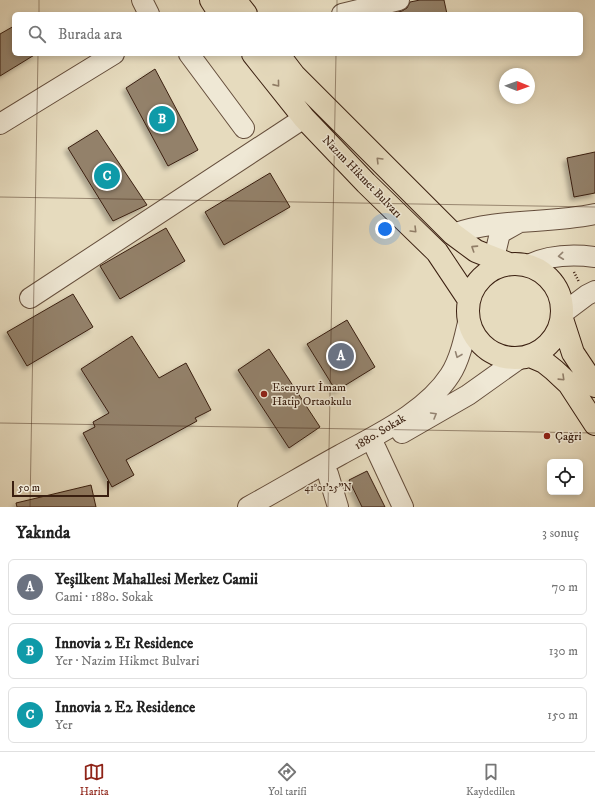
<!DOCTYPE html>
<html lang="tr">
<meta charset="utf-8">
<style>
body{margin:0;font-family:"IM FELL DW Pica",serif;background:#f2f2f2;color:#222}
.controls{position:absolute;right:12px;bottom:12px;display:grid;overflow:hidden;border-radius:6px;box-shadow:0 2px 6px #0003}
.controls button{width:36px;height:36px;display:grid;place-items:center;padding:0;border:0;border-bottom:1px solid #e0e0e0;background:#fff;color:#222;font:20px sans-serif}
.compass{position:absolute;left:499px;top:68px;width:36px;height:36px;border-radius:50%;background:#fff;box-shadow:0 2px 6px #0003;rotate:91deg}
.scale{position:absolute;left:12px;bottom:10px;width:97px;box-sizing:border-box;padding-left:4px;border:2px solid #3a1f10;border-top:0;font-size:11px;line-height:14px;white-space:nowrap;color:#3a1f10;-webkit-text-stroke:3px #efe8d5;paint-order:stroke}
.you{position:absolute;left:385px;top:229px;width:14px;height:14px;margin:-10px;border:3px solid #fff;border-radius:50%;background:#1a73e8;box-shadow:0 0 0 6px #1a73e833}
.badge{display:grid;place-items:center;width:26px;height:26px;border-radius:50%;background:#8f2418;color:#fff;font-size:13px;font-weight:700}
.pin{position:absolute;translate:-50% -50%;border:2px solid #fff;box-shadow:0 1px 4px #0006}
.list{margin:0;padding:0;list-style:none}
h2{display:flex;justify-content:space-between;align-items:center;height:52px;margin:0;padding:0 16px;font-size:17px}
h2 small{font-size:13px;font-weight:400;color:#767676}
.list li{display:grid;grid-template-columns:26px 1fr auto;gap:12px;align-items:center;box-sizing:border-box;height:56px;margin:0 8px 8px;padding:0 8px;border:1px solid #e0e0e0;border-radius:6px}
.list b{display:block;font-size:15px;white-space:nowrap}
.list p{margin:0;font-size:13px;white-space:nowrap;color:#767676}
.list em{font-size:13px;font-style:normal;color:#767676}
.icon{flex:none;width:22px;height:22px;fill:none;stroke:currentColor;stroke-width:2;stroke-linecap:round;stroke-linejoin:round}
.map{position:relative;flex:none;width:595px;height:507px;overflow:hidden}
.search{position:absolute;background:#fff;box-shadow:0 2px 6px #0003;left:12px;right:12px;top:12px;height:44px;display:flex;align-items:center;gap:10px;box-sizing:border-box;padding:0 14px;border-radius:6px;color:#767676;font-size:15px}
.sheet{height:244px;background:#fff}
nav{display:flex;justify-content:space-around;align-items:center;box-sizing:border-box;height:56px;border-top:1px solid #e0e0e0;background:#fff;font-size:11px;color:#767676}
nav a{display:grid;justify-items:center;gap:2px}
nav .on{color:#8f2418}
.map>svg:first-child{display:block}
.building{fill:#93816a;stroke:#3a1f10;filter:url(#shadow)}
.lines{fill:none;stroke-linecap:round;stroke-linejoin:round}
.minor-casing{stroke:#654e3c;stroke-width:22}
.major-casing{stroke:#3a1f10;stroke-width:24}
.path{stroke:#3a1f10;stroke-width:2.5;stroke-dasharray:1 2;stroke-linecap:butt}
.minor{stroke:#efe8d5;stroke-width:20}
.major{stroke:#e6dbbe;stroke-width:22}
.oneway{stroke:#907d67}
.oneway2{stroke:#948472}
.ticks{fill:none;stroke:#3a1f10;stroke-width:1;stroke-opacity:0.45}
.poi-dot{fill:#8f2418;stroke:#efe8d5;stroke-width:1.5}
.labels{text-anchor:middle;dominant-baseline:central;stroke-width:3;stroke-linejoin:round;paint-order:stroke}
.street-label{font-size:12px;fill:#3a1f10;stroke:#efe8d5}
.poi-label{font-size:12px;fill:#3a1f10;stroke:#efe8d5;text-anchor:start}
.ticks-label{font-size:10px;text-anchor:middle;fill:#3a1f10;stroke:#efe8d5;stroke-width:3;stroke-linejoin:round;paint-order:stroke}
</style>
<div class="map">
<svg width="595" height="507" viewBox="0 0 595 507">
<defs>
<filter id="shadow"><feDropShadow dx="-3.5" dy="3.5" stdDeviation="2" flood-color="#0004"/></filter>
</defs>
<rect width="100%" height="100%" fill="#e6dbbe"/>
<filter id="stains"><feTurbulence type="fractalNoise" baseFrequency=".005" numOctaves="4"/><feColorMatrix values="0 0 0 0 .2 0 0 0 0 .09 0 0 0 0 .02 0 0 0 .5 -.17"/></filter>
<radialGradient id="worn" r=".72"><stop offset=".6" stop-color="#630" stop-opacity="0"/><stop offset="1" stop-color="#630" stop-opacity=".3"/></radialGradient>
<path class="building" d="M420 0H444L447 14H390L402 11 407 8 410 2Z
M14 26V54H36L0 76V34Z
M155 69 198 150 168 166 126 88Z
M97 130 147 205 113 221 68 148Z
M595 152V193L574 197 567 158Z
M270 173 290 207 224 245 205 212Z
M166 228 185 261 120 299 100 266Z
M73 294 93 327 27 366 7 332Z
M347 320 375 367 336 391 307 344Z
M132 336 159 378 186 363 211 410 195 418 197 421 126 460 134 475 112 487 83 433 95 427 93 422 109 413 81 369Z
M269 349 320 427 289 448 238 370Z
M367 471 385 507H362L349 480Z
M91 485 96 507H17L16 503Z"/>
<g class="lines">
<defs>
<path id="minor" d="M142 0 149 14
M342 14 399 0
M189 54 244 128
M0 124 114 54
M453 234C498 218 548 224 595 214
M494 258 500 233 518 223
M528 265C549 255 572 254 595 257
M30 298 304 118
M563 313 587 295 595 291
M402 433 468 395 520 358
M376 449 403 507
M328 474 338 507
M248 507C279 490 309 472 340 455 378 434 426 412 450 375 460 360 465 336 469 318"/>
<path id="major" d="M211 0 220 14
M235 0 246 14
M253 54 304 118 366 183 437 252 469 300
M278 54 294 75 453 234 476 251 509 264
M468 311a47 47 0 1 1 94 0a47 47 0 1 1-94 0Z
M562 319 573 353 595 386
M530 356 544 362 554 370 569 384 595 424"/>
</defs>
<use href="#minor" class="minor-casing"/>
<use href="#major" class="major-casing"/>
<path class="path" d="M574 272 579 282"/>
<use href="#minor" class="minor"/>
<use href="#major" class="major"/>
</g>
<defs><path id="oneway-chevron" d="M-2-3.5L2.5 0L-2 3.5" fill="none" stroke-width="1.6" stroke-linecap="round" stroke-linejoin="round"/></defs>
<g class="oneway">
<use href="#oneway-chevron" transform="translate(277 84) rotate(51)"/>
<use href="#oneway-chevron" transform="translate(379 160) rotate(-135)"/>
<use href="#oneway-chevron" transform="translate(414 230) rotate(45)"/>
<use href="#oneway-chevron" transform="translate(474 248) rotate(-147)"/>
<use href="#oneway-chevron" transform="translate(562 378) rotate(44)"/>
</g>
<g class="oneway2">
<use href="#oneway-chevron" transform="translate(561 256) rotate(174)"/>
<use href="#oneway-chevron" transform="translate(458 355) rotate(112)"/>
<use href="#oneway-chevron" transform="translate(434 415) rotate(-30)"/>
</g>
<path class="ticks" d="M39 14V0M337 14V0M0 197 595 207M0 423 595 433M30 507 38 54M328 507 336 54"/>
<g class="poi-dot">
<circle cx="264" cy="394" r="4"/>
<circle cx="547" cy="436" r="4"/>
</g>
<g class="labels">
<g class="street-label">
<text transform="translate(362 177) rotate(46)">Nazım Hikmet Bulvarı</text>
<text transform="translate(380 432) rotate(-31)">1880. Sokak</text>
</g>
<g class="poi-label">
<text x="272" y="387">Esenyurt İmam<tspan x="272" dy="14">Hatip Ortaokulu</tspan></text>
<text x="555" y="436">Çağri</text>
</g>
</g>
<g class="ticks-label">
<text x="328" y="491">41°01'25"N</text>
</g>
<rect width="100%" height="100%" filter="url(#stains)"/>
<rect width="100%" height="100%" fill="url(#worn)"/>
</svg>
<div class="controls">
<button><svg class="icon" aria-label="locate" viewBox="0 0 24 24"><circle cx="12" cy="12" r="6"/><path d="M12 2v4M12 18v4M2 12h4M18 12h4"/></svg></button>
</div>
<svg class="compass" viewBox="-18 -18 36 36"><path d="M0-13l5 13h-10z" fill="#e53935"/><path d="M0 13l5-13h-10z" fill="#767676"/></svg>
<div class="scale">50 m</div>
<div class="you"></div>
<div class="pin badge" style="left:341px;top:356px;background:#6b7280">A</div>
<div class="pin badge" style="left:162px;top:119px;background:#0f9aa8">B</div>
<div class="pin badge" style="left:107px;top:176px;background:#0f9aa8">C</div>
<div class="search"><svg class="icon" aria-label="search" viewBox="0 0 24 24"><circle cx="10" cy="10" r="6"/><path d="M15 15l6 6"/></svg>Burada ara</div>
</div>
<section class="sheet">
<h2>Yakında<small>3 sonuç</small></h2>
<ul class="list">
<li><span class="badge" style="background:#6b7280">A</span><div><b>Yeşilkent Mahallesi Merkez Camii</b><p>Cami · 1880. Sokak</p></div><em>70 m</em></li>
<li><span class="badge" style="background:#0f9aa8">B</span><div><b>Innovia 2 E1 Residence</b><p>Yer · Nazim Hikmet Bulvari</p></div><em>130 m</em></li>
<li><span class="badge" style="background:#0f9aa8">C</span><div><b>Innovia 2 E2 Residence</b><p>Yer</p></div><em>150 m</em></li>
</ul>
</section>
<nav>
<a class="on"><svg class="icon" aria-label="map" viewBox="0 0 24 24"><path d="M3 6l6-2 6 2 6-2v14l-6 2-6-2-6 2zM9 4v14M15 6v14"/></svg>Harita</a>
<a><svg class="icon" aria-label="directions" viewBox="0 0 24 24"><path d="M12 3l9 9-9 9-9-9zM9 14v-3h6M13 9l2 2-2 2"/></svg>Yol tarifi</a>
<a><svg class="icon" aria-label="saved" viewBox="0 0 24 24"><path d="M7 4h10v16l-5-4-5 4z"/></svg>Kaydedilen</a>
</nav>
